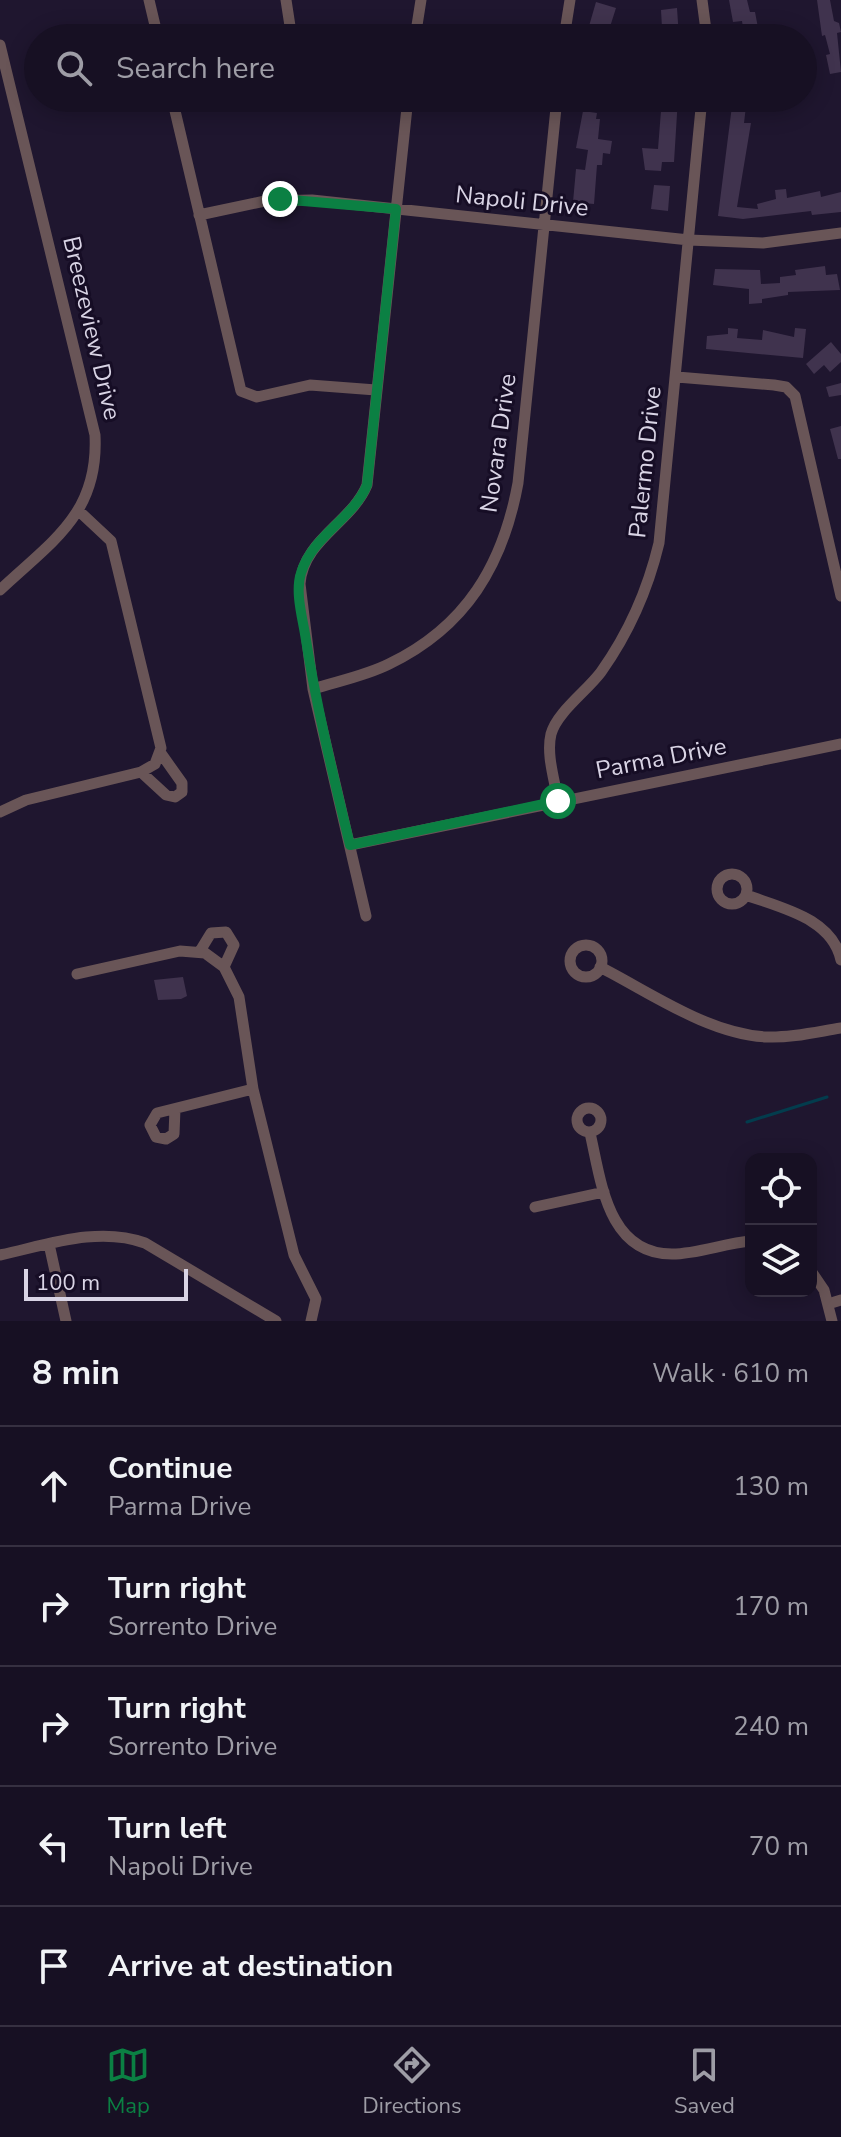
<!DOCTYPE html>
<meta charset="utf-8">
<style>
body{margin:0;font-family:"Nunito Sans",sans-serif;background:#20192b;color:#f1f3f6}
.controls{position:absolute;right:24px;bottom:24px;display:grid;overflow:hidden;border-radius:16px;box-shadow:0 4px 20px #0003}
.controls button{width:72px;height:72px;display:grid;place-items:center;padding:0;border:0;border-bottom:2px solid #363041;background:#171023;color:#f1f3f6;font:40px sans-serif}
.scale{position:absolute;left:24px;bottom:20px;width:164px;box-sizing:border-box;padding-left:8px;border:4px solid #d9d4e5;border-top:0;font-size:22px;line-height:28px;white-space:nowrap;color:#d9d4e5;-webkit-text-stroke:6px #160d25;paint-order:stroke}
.stop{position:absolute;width:24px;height:24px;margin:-18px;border:6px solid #0b8043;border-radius:50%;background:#fff}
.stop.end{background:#0b8043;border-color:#fff;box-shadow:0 2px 8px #0008}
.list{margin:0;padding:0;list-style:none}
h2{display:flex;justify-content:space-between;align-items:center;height:104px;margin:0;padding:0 32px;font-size:34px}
h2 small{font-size:26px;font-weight:400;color:#9e9da6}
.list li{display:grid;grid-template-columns:52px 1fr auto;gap:24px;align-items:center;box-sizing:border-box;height:120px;padding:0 32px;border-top:2px solid #363041}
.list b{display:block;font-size:30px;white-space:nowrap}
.list p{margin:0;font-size:26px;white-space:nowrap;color:#9e9da6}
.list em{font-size:26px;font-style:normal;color:#9e9da6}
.icon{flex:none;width:44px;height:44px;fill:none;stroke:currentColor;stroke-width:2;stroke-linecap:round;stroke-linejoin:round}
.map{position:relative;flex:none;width:841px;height:1321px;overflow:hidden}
.search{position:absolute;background:#171023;box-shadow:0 4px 20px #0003;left:24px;right:24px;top:24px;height:88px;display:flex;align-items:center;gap:20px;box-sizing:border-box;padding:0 28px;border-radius:44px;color:#9e9da6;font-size:30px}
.sheet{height:704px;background:#171023}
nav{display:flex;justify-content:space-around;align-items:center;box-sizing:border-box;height:112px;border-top:2px solid #363041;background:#171023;font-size:22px;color:#9e9da6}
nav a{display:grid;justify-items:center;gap:4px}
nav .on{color:#0b8043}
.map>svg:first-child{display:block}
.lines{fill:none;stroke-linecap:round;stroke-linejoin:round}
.stream{stroke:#033c4d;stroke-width:3}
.building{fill:#40334e}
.minor{stroke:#695557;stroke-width:11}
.route{stroke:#0b8043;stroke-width:10}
.labels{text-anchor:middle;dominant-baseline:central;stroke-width:6;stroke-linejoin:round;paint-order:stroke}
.street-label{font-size:24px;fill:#d9d4e5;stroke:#160d25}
</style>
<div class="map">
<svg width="841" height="1321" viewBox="0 0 841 1321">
<rect width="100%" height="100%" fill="#1f162f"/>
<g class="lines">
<path class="stream" d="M747 1122 827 1097"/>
</g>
<path class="building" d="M729 0H747L750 12H755L759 33 744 35 742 21 733 22Z
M817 0H830L834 21 839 23 841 32 837 33 841 72 830 74 826 55 830 54 825 35 822 36Z
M596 2 616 8 609 30 603 29 601 38 587 33Z
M677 8 679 38H654V29L662 28 661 10Z
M662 98H678L674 162H662L661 171 645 170 642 148 658 149Z
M733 98H747L744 123H751L737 207 758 209 757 204 776 199 775 190 786 189 787 198 820 191 821 197 841 192V212L812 215 811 211 743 219 718 216Z
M583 111 597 113 596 119H600L598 139 612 141 610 154 603 153 602 165H597L594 204 573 202 576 169 585 170 588 150 576 148Z
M654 185 670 186 668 211 651 209Z
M825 266 826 275 837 274 840 290 788 292V295L762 299V303L749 304V289L713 285 715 269 760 270 761 284 780 283V277L796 275 795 270Z
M728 328 738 329 737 338 762 340 763 330 794 337 795 328 806 329 803 358 706 349 707 336 728 334Z
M831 342 841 354V362L830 372 824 365 814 374 806 364Z
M841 383V395L829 397 826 387Z
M841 426V459H838L830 429Z
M183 977 187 996 181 999 158 1000 154 980Z"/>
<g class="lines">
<path class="minor" d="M149 0 158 38
M286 0 290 26 299 38
M702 0 707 38
M415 38 421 0
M564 38 570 0
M0 45 95 435C99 514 52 541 0 590
M172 98 241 391 257 397 310 385 376 390
M199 215 265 201 312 200 689 240 763 243 841 233
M677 377 774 385 786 387 795 396 841 596
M313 689C338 681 365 676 389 664 466 627 503 565 518 483L557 98
M141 772 166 795 175 797 182 792V783L160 752
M558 801C555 781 546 755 551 734 557 712 587 691 601 672 628 634 648 589 659 543L702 98
M0 812 26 800 141 772 155 764 161 748 111 541 80 512
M350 845 841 744
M717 889a15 15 0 1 1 30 0a15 15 0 1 1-30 0Z
M746 895C781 908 832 918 841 960
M366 916 313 689 300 584C303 540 352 522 367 485L408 98
M570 961a16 16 0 1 1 32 0a16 16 0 1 1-32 0Z
M200 951 211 933 226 932 234 945 224 967
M600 967C651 993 708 1034 767 1037 792 1038 816 1032 841 1028
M77 974 180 951 205 953 224 967 239 997 253 1089 294 1255 316 1299 311 1321
M577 1120a12 12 0 1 1 24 0a12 12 0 1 1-24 0Z
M175 1109 174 1134 166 1139 156 1137 150 1125 157 1113 253 1089
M590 1133C601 1180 607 1254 672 1254 698 1254 725 1243 751 1241
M535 1207 604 1192
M49 1244 66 1321
M0 1255C47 1245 98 1226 145 1243L276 1321
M811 1271 824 1290 832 1321
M828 1304 841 1300"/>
</g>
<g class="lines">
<path class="route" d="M280 199 396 209 367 485C353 519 312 536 301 573 295 591 302 616 305 634 316 705 333 775 350 845L558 801"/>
</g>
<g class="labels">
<g class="street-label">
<text transform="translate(522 201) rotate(6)">Napoli Drive</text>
<text transform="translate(92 328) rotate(77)">Breezeview Drive</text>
<text transform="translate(498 443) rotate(-82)">Novara Drive</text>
<text transform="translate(645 462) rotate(-84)">Palermo Drive</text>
<text transform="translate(661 758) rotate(-11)">Parma Drive</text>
</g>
</g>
</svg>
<div class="controls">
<button><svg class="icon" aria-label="locate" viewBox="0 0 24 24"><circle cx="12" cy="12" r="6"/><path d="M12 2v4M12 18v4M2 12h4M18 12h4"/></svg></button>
<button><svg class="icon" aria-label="layers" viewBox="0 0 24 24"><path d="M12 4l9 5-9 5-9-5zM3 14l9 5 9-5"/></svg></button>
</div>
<div class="scale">100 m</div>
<div class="stop" style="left:558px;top:801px"></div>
<div class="stop end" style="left:280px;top:199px"></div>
<div class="search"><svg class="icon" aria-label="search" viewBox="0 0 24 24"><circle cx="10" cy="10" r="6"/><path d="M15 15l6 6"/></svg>Search here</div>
</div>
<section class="sheet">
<h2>8 min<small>Walk · 610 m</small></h2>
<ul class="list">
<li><svg class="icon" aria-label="ahead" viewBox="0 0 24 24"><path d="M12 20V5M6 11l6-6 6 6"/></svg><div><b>Continue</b><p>Parma Drive</p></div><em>130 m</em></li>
<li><svg class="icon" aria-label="right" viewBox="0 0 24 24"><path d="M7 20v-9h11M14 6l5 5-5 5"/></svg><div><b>Turn right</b><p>Sorrento Drive</p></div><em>170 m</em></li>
<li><svg class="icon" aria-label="right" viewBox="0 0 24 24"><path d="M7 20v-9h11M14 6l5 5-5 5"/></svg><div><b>Turn right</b><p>Sorrento Drive</p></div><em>240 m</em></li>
<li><svg class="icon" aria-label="left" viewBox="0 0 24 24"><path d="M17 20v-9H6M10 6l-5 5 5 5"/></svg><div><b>Turn left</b><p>Napoli Drive</p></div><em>70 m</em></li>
<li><svg class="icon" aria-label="arrive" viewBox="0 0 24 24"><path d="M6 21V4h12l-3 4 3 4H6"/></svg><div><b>Arrive at destination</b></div></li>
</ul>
</section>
<nav>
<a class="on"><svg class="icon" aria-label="map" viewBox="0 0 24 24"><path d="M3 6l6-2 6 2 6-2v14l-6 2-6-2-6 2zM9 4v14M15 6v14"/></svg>Map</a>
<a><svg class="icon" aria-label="directions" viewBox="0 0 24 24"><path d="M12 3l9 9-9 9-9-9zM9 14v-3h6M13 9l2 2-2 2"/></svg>Directions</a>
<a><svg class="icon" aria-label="saved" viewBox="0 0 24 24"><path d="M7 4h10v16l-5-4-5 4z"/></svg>Saved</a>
</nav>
